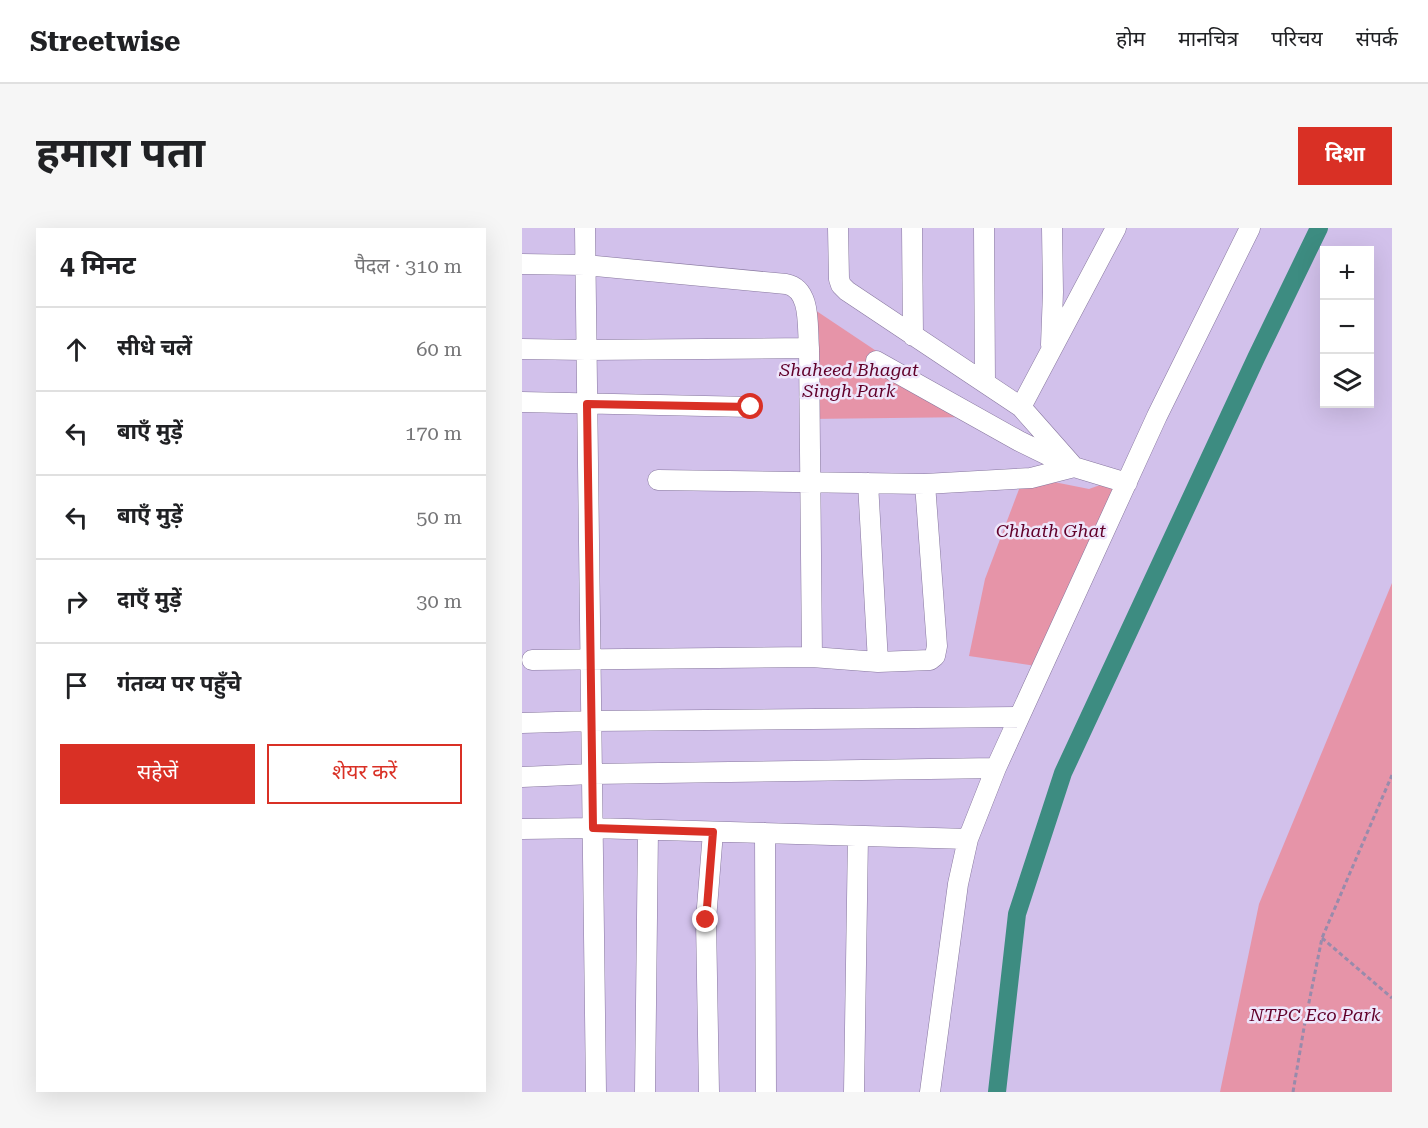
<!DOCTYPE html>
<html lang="hi">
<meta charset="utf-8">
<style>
body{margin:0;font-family:"Roboto Serif","Noto Sans Devanagari",serif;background:#f6f6f6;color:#202124}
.controls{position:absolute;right:18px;top:18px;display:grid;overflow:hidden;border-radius:0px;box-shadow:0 6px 24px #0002}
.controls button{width:54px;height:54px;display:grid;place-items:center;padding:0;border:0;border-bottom:2px solid #e0e0e0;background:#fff;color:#202124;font:30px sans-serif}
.stop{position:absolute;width:18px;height:18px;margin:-14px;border:4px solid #d93025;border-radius:50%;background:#fff}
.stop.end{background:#d93025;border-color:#fff;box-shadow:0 2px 6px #0008}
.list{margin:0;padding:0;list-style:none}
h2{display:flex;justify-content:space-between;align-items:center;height:78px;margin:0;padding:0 24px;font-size:26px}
h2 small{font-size:20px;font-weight:400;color:#757577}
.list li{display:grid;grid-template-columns:39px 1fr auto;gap:18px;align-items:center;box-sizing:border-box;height:84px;padding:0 24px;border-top:2px solid #e0e0e0}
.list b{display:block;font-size:22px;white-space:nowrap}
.list em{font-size:20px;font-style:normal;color:#757577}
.actions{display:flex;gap:12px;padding:18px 24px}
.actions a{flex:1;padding:14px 0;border:2px solid #d93025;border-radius:0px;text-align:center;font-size:21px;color:#d93025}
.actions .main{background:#d93025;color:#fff}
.icon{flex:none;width:33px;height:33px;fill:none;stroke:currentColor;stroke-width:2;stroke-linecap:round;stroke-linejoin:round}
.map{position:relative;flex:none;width:870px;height:864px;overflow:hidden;border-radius:0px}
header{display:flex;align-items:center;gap:36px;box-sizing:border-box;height:84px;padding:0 30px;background:#fff;border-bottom:2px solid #e0e0e0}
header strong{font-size:28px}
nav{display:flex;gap:33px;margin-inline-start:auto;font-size:21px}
.intro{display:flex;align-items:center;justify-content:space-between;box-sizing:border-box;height:144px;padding:0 36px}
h1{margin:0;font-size:42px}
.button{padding:15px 27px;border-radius:0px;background:#d93025;color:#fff;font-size:21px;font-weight:700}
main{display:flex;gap:36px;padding:0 36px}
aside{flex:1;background:#fff;border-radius:0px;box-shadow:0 6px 24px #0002}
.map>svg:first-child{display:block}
.green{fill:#e694a8}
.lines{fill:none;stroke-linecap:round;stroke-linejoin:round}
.canal{stroke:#3d8c81;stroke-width:18}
.minor-casing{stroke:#87779e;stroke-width:21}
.path{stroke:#988bab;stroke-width:3;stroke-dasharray:4.5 3;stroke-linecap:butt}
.minor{stroke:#fff;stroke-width:20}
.route{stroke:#d93025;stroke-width:8}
.labels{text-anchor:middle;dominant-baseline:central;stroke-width:5;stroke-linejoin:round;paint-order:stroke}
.park-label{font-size:18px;font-style:italic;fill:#61002a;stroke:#eee6fb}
</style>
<header>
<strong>Streetwise</strong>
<nav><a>होम</a><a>मानचित्र</a><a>परिचय</a><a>संपर्क</a></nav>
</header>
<div class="intro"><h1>हमारा पता</h1><a class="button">दिशा</a></div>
<main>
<aside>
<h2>4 मिनट<small>पैदल · 310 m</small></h2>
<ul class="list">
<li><svg class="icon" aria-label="ahead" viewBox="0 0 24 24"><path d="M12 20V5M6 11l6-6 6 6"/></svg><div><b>सीधे चलें</b></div><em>60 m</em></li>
<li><svg class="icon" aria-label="left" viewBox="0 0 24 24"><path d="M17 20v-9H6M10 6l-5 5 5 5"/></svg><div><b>बाएँ मुड़ें</b></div><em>170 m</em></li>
<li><svg class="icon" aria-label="left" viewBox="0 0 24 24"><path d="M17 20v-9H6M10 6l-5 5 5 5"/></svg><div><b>बाएँ मुड़ें</b></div><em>50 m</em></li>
<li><svg class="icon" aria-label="right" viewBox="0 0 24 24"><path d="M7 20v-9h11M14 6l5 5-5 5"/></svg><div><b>दाएँ मुड़ें</b></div><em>30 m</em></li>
<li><svg class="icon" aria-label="arrive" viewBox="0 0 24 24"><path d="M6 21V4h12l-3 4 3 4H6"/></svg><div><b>गंतव्य पर पहुँचे</b></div></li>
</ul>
<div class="actions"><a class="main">सहेजें</a><a>शेयर करें</a></div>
</aside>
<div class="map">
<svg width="870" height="864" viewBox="0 0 870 864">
<rect width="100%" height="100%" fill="#d2c1eb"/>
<path class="green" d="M290 80 453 189 286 191Z
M502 248 567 261 600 249 514 438 447 428 463 351Z
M870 355V864H698L737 676Z"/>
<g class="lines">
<path class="canal" d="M475 864 495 686 541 545 734 130 797 0"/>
<defs>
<path id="minor" d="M63 0 74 864
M316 0 317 51 319 57 325 63 499 179 552 239 605 255
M390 0 391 108
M462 0 463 155
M0 36 63 37 264 56C290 61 285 99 287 120L290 429
M529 117 531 64 530 0
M0 121 64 122 287 120
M354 133 497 213 544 236
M0 174 229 179
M499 179 594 0
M136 252 403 256 509 250 552 239
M346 255 356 434
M10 432 290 429 356 434 408 432 413 428 415 418 403 256
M0 495 69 493 497 489
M0 549 70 546 474 540
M0 601 71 600 446 611
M243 605 244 864
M123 864 126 602
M187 864 184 692 191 604
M332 864 336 608
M408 864 436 656 446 611 474 540 635 188 728 0"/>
</defs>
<use href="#minor" class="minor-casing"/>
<path class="path" d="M800 710 870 770
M771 864 783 794 800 710 870 547"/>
<use href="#minor" class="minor"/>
</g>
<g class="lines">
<path class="route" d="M184 692 191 604 71 600 65 176 229 179"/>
</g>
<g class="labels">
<g class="park-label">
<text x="327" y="141">Shaheed Bhagat<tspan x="327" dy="21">Singh Park</tspan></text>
<text x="529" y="302">Chhath Ghat</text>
<text x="793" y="786">NTPC Eco Park</text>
</g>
</g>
</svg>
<div class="controls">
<button>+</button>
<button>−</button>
<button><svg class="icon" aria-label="layers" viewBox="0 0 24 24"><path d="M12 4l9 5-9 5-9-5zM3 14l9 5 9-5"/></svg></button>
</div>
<div class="stop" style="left:229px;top:179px"></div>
<div class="stop end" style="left:184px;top:692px"></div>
</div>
</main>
